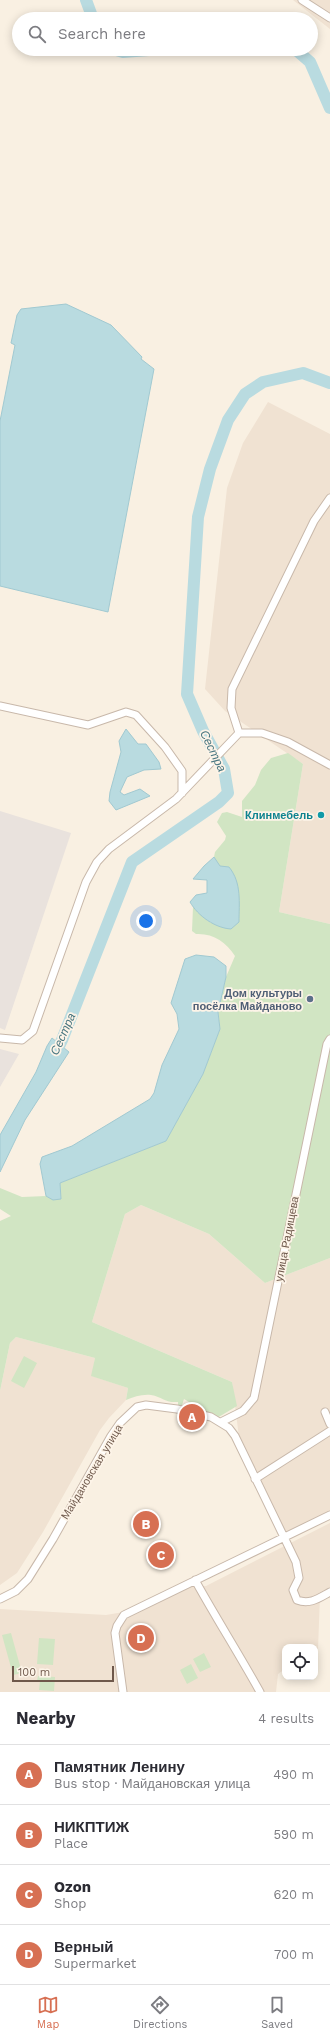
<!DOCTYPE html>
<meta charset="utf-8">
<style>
body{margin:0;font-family:"Work Sans",sans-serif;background:#f2f2f3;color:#2b2b33}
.controls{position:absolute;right:12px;bottom:12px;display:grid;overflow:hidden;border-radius:8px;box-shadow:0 2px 10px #0003}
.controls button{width:36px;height:36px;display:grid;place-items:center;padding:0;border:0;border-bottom:1px solid #e1e1e2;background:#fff;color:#2b2b33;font:20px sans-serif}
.scale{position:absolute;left:12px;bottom:10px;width:102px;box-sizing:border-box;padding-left:4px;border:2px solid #6e584b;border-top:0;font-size:11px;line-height:14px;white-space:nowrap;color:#6e584b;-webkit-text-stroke:3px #fdf4e8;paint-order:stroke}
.you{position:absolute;left:146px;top:921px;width:14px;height:14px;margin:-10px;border:3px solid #fff;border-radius:50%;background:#1a73e8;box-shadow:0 0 0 6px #1a73e833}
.badge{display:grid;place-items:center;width:26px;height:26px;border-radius:50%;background:#d77053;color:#fff;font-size:13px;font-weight:700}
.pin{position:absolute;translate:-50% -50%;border:2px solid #fff;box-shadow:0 1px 4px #0006}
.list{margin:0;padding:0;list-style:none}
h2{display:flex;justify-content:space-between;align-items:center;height:52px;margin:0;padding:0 16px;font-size:17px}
h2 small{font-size:13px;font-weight:400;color:#7c7c81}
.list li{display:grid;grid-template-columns:26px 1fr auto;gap:12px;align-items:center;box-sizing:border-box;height:60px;padding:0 16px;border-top:1px solid #e1e1e2}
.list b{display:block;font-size:15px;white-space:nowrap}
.list p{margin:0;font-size:13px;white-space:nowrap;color:#7c7c81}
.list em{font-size:13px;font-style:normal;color:#7c7c81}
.icon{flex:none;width:22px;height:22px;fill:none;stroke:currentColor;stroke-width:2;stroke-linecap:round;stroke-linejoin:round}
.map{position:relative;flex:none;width:330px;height:1692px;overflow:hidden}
.search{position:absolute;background:#fff;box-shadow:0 2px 10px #0003;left:12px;right:12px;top:12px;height:44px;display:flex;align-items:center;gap:10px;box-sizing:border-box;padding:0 14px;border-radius:22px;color:#7c7c81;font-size:15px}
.sheet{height:292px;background:#fff}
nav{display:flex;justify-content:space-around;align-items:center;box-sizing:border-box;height:56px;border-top:1px solid #e1e1e2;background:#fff;font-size:11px;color:#7c7c81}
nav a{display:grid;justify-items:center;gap:2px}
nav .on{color:#d77053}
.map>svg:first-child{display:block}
.residential{fill:#f0e2d2}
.industrial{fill:#e9e2dd}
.green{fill:#d1e5c3}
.water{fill:#b9dbe0;stroke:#a1c9d1}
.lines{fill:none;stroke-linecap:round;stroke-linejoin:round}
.river{stroke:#b9dbe0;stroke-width:12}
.minor-casing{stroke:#c8b8aa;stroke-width:9}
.minor{stroke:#fff;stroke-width:7}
.culture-dot{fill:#0f9aa8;stroke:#fdf4e8;stroke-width:1.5}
.service-dot{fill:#5c6f8a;stroke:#fdf4e8;stroke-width:1.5}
.labels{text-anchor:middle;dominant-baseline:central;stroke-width:3.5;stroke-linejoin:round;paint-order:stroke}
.culture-label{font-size:11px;font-weight:bold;fill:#0d838f;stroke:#fdf4e8;text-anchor:end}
.service-label{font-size:11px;font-weight:bold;fill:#4e5e75;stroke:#fdf4e8;text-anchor:end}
.street-label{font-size:11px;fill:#6e584b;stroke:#fdf4e8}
.water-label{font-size:12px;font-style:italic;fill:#487680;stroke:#fdf4e8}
</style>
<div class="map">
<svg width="330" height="1692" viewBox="0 0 330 1692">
<rect width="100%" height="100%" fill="#f9f0e2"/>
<path class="residential" d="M293 0H330V29Z
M268 402 330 434V924L279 912 303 764 225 711 205 689 227 488 243 443Z
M141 1205 209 1234 265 1283 330 1258V1511L289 1532H284L240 1445 232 1382 92 1322 125 1214Z
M16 1337 95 1358 92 1376 128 1388 126 1400 109 1418 100 1430 43 1532 17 1573 0 1585V1391L10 1343Z
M330 1523V1591L320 1596 318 1649 315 1651V1647H285V1669L278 1674 276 1692H0V1609L106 1615 135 1610 187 1586H206Z"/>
<path class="industrial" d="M0 811 71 833 5 1030 0 1028Z
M0 1049 19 1054 0 1087Z"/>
<path class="green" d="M288 753 303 764 279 912 330 924V1258L265 1283 209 1234 141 1205 125 1214 92 1322 232 1382 237 1406 217 1418 189 1407V1402L184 1399 182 1405H178V1402C164 1403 163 1397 151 1395 142 1394 134 1397 126 1400L128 1388 91 1376 95 1358 16 1337 10 1343 0 1391V1221L11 1216 0 1209V1188L22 1197 46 1196 53 1199H61L60 1183 166 1141 203 1074 220 1029 218 1012 226 977 235 956C226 942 213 933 196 934L192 931 193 907 211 923 220 866 214 857 215 852 225 840 226 836 217 822 222 813 227 812 242 817V801L255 785 261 770 271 758Z
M24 1356 37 1363 24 1388 11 1381Z
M11 1633 22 1673 13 1675 2 1635Z
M39 1638 55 1639 53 1665 37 1664Z
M204 1653 211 1667 200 1672 193 1659Z
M191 1664 198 1678 187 1684 180 1670Z
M38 1676 55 1677 54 1691 39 1690 40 1681H37Z"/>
<path class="water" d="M66 304 111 325 142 357 141 359 154 369 108 612 0 586V421L15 345 11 343 17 315 21 309Z
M126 729 138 744H146L159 762 161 769 144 770 127 777 120 792 124 795 140 789 150 796 116 810 109 801 110 792 121 752 119 741Z
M214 857 220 866 229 867C242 883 239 903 239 922L231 929C215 928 198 916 190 902L196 895 207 893V880L193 879 204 866Z
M196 955 214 957 226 966V977L218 1012 220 1029 203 1074 166 1141 60 1183 61 1199 53 1200 46 1196 40 1164 42 1157 72 1146 150 1099 154 1093 162 1065 179 1029 177 1014 171 1003 185 959Z
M52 1038 69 1052 25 1120 0 1172V1135L36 1072 47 1046Z"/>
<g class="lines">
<path class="river" d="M86 0 93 19
M113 49 123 52 162 49
M295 49 310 62 330 108
M53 1058 62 1040 132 862 219 802 228 793 224 769 203 731 187 694 198 517 210 469 228 420 245 394 263 382 303 373 330 383"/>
<defs>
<path id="minor" d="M302 0 330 18
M0 706 88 725 126 712 136 715 165 747 182 771V793
M239 733 231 708 232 689 314 521 330 498
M0 1038 22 1040 33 1031 86 882 97 862 109 849 176 799 239 733H262L288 742 330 765
M325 1412 330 1424
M221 1422 243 1411 254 1398 327 1044 330 1039
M255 1479 330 1431
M195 1580C216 1618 239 1654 260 1692
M0 1599 16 1591 28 1579 53 1539 111 1436 120 1423 137 1407 146 1405 177 1409 211 1417 229 1428 235 1436 296 1562 299 1578 293 1590 297 1600C310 1605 319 1598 330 1592
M123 1692 115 1633 117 1626 124 1615 330 1515"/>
</defs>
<use href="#minor" class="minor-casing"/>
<use href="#minor" class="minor"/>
</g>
<circle class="culture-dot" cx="321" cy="815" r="4"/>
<circle class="service-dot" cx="310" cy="999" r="4"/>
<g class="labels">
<g class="culture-label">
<text x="313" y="815">Клинмебель</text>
</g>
<g class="service-label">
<text x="302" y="993">Дом культуры<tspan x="302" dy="13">посёлка Майданово</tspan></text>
</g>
<g class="street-label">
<text transform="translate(287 1239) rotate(-79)">улица Радищева</text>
<text transform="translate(92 1472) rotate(-59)">Майдановская улица</text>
</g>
<g class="water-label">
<text transform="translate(213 751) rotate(64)">Сестра</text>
<text transform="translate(63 1034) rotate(-66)">Сестра</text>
</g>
</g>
</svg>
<div class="controls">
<button><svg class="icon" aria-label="locate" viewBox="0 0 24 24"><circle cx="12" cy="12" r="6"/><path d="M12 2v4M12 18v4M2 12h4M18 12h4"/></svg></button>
</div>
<div class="scale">100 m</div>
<div class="you"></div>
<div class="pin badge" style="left:192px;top:1417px">A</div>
<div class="pin badge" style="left:146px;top:1524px">B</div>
<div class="pin badge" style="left:161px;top:1555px">C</div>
<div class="pin badge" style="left:141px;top:1638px">D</div>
<div class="search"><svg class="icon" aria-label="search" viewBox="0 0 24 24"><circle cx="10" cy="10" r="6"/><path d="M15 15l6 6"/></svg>Search here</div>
</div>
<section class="sheet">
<h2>Nearby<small>4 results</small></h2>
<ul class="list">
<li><span class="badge">A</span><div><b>Памятник Ленину</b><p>Bus stop · Майдановская улица</p></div><em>490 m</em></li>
<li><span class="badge">B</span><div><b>НИКПТИЖ</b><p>Place</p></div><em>590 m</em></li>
<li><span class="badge">C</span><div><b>Ozon</b><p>Shop</p></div><em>620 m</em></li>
<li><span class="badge">D</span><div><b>Верный</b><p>Supermarket</p></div><em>700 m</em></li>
</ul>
</section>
<nav>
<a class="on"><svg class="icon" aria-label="map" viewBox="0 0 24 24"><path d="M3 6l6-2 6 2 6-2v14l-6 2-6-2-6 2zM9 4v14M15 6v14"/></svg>Map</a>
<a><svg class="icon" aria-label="directions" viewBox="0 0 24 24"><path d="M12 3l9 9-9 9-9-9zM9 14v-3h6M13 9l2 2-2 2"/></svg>Directions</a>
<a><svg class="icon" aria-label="saved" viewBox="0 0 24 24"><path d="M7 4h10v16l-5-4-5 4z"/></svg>Saved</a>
</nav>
